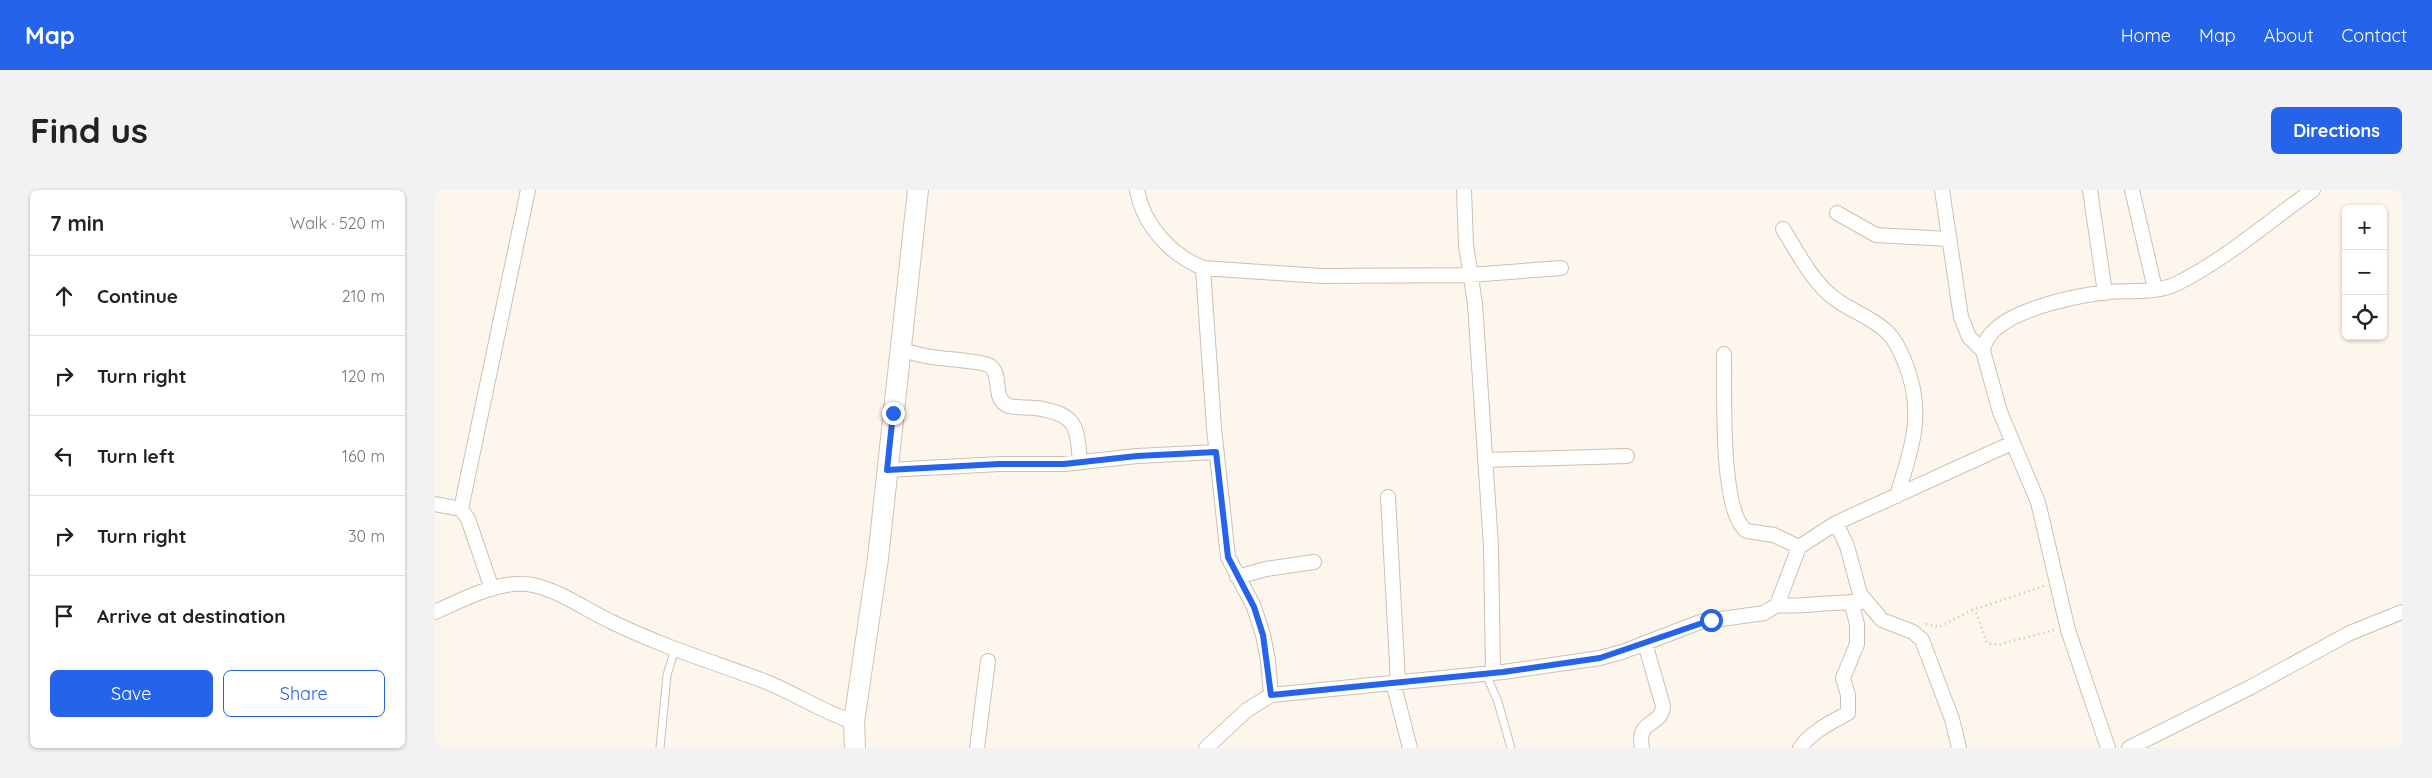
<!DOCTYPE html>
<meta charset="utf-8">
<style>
body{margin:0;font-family:Quicksand,sans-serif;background:#f2f2f2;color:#222}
.controls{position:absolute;right:15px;top:15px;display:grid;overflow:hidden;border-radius:8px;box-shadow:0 1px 4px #0004}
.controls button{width:45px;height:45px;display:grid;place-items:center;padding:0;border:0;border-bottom:1px solid #e0e0e0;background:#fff;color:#222;font:25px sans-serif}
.stop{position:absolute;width:15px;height:15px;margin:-11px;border:4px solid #2563eb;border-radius:50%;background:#fff}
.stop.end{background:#2563eb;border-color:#fff;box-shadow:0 1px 5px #0008}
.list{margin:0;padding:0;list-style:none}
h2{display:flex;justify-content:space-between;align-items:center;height:65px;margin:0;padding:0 20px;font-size:21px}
h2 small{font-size:16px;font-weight:400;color:#767676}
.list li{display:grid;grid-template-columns:32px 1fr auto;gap:15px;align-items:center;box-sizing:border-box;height:80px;padding:0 20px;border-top:1px solid #e0e0e0}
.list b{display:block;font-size:19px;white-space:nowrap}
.list em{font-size:16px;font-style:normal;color:#767676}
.actions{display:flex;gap:10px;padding:15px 20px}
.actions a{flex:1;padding:11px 0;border:1px solid #2563eb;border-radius:8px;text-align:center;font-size:18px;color:#2563eb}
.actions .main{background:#2563eb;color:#fff}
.icon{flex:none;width:28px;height:28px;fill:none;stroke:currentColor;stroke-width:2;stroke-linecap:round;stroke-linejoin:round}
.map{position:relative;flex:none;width:1967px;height:558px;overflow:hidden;border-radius:8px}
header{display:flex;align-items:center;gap:30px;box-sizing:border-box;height:70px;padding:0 25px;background:#2563eb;color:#fff}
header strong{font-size:24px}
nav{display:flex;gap:28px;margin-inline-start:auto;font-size:18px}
.intro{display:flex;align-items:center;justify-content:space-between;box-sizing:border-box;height:120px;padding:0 30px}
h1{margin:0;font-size:35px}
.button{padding:12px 22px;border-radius:8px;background:#2563eb;color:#fff;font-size:18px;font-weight:700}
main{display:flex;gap:30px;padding:0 30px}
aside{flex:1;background:#fff;border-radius:8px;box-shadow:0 1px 4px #0004}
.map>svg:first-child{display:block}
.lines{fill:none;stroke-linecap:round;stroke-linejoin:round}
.lane-casing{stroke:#d1beb0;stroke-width:9}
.street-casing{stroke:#d1beb0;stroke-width:16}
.secondary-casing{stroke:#d6c0b0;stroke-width:22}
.path{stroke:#d9b8a5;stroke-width:2.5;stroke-dasharray:1 4;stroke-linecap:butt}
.lane{stroke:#fff;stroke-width:7}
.street{stroke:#fff;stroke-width:14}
.secondary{stroke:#fff;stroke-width:20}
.route{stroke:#2563eb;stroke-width:6}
</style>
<header>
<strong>Map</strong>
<nav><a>Home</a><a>Map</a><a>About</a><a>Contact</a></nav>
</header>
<div class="intro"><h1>Find us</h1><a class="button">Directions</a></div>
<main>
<aside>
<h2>7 min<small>Walk · 520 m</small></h2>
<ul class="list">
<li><svg class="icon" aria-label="ahead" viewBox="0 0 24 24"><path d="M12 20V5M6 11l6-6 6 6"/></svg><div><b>Continue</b></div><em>210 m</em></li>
<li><svg class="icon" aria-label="right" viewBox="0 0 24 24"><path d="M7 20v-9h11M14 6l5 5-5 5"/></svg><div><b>Turn right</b></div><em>120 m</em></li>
<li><svg class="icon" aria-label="left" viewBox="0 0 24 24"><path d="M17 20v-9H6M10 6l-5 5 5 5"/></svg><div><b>Turn left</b></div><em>160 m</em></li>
<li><svg class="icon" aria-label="right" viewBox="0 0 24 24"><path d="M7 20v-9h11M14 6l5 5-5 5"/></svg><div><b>Turn right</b></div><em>30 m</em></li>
<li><svg class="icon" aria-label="arrive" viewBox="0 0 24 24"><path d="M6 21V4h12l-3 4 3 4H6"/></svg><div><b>Arrive at destination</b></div></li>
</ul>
<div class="actions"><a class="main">Save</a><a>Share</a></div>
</aside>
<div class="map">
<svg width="1967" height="558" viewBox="0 0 1967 558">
<rect width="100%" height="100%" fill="#fdf6ec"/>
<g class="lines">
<defs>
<path id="lane" d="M1051 484 1063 512 1076 558
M225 558 232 485 240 459"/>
<path id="street" d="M702 0C708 35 736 65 768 78L886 86 1035 85 1126 78
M1029 0 1031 55 1040 114 1056 356 1058 483
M1507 0 1526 127 1534 147 1548 161
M1655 0 1670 103
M1697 0 1720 99
M1402 23 1441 45 1513 49
M1348 39C1362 61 1374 86 1394 104 1410 119 1434 125 1451 141 1460 149 1464 159 1469 170 1491 223 1477 255 1462 306
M768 78 779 238 793 367 819 417 828 445 833 470 836 505
M465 158C484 167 504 168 525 170 534 172 547 171 555 176 568 185 556 210 574 216 582 218 592 217 601 218 642 224 642 236 645 272
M1289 164C1290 197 1284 324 1312 341L1339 345 1364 357
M1050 270 1192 266
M452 280 565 274H629L702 266 781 262
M953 307 963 492
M0 314 26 319 33 329 57 399
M26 319 93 0
M1401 333 1412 356 1425 404 1447 430 1478 442 1487 450 1517 529 1524 558
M802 387 831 379 879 372
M1342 415C1370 418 1396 410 1423 413
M0 422C27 410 67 388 98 395 126 401 151 420 177 432 226 456 278 472 329 491 360 503 387 522 419 532
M958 492 975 558
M542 558 553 471
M771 558 812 520 836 505 1068 482 1165 468 1187 462 1265 432 1329 423 1342 415 1364 357 1401 333 1577 253
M1207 558C1201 528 1227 537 1228 516L1210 453
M1365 558C1377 541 1395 533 1413 523V505L1408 488 1422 454V434L1416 412
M1673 558 1633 440 1603 312 1565 222 1548 161C1552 122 1640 106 1672 102 1694 100 1722 104 1743 93 1791 69 1834 31 1878 0
M1694 558 1816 497 1915 443 1967 422"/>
<path id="secondary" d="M420 558 419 532 443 368 483 0"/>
</defs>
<use href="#lane" class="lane-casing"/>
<use href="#street" class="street-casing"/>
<use href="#secondary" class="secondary-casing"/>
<path class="path" d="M1537 420 1542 424 1552 453 1562 455 1619 440
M1491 434 1504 437 1537 420 1609 396"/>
<use href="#lane" class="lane"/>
<use href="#street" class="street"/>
<use href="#secondary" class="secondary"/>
</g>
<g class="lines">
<path class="route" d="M458 223 452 280 564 274H629L702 266 781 262 793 367 819 417 828 445 836 505 1068 482 1165 468 1276 430"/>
</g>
</svg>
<div class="controls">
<button>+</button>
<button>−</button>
<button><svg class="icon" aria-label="locate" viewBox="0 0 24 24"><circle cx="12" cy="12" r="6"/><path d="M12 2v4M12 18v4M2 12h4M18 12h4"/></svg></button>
</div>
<div class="stop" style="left:1276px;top:430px"></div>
<div class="stop end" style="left:458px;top:223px"></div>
</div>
</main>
